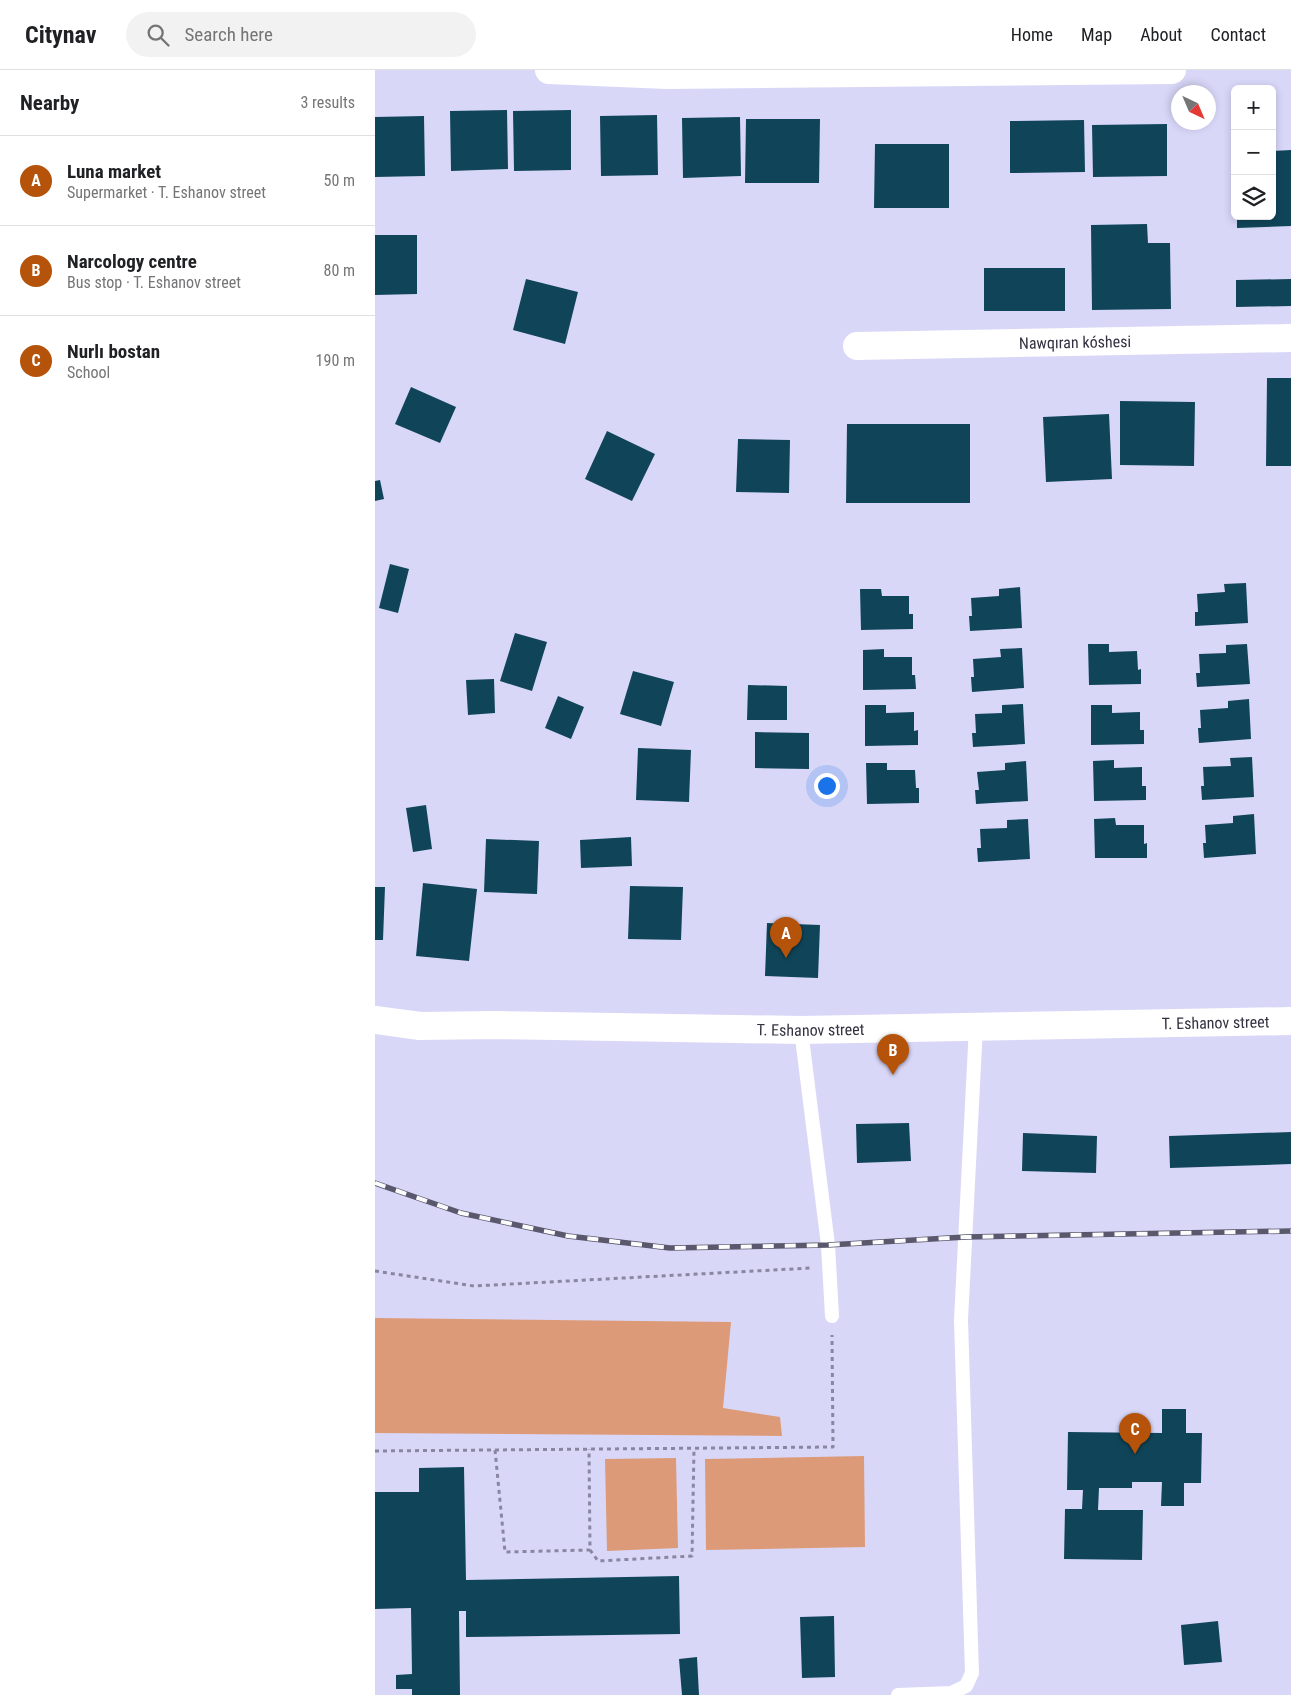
<!DOCTYPE html>
<meta charset="utf-8">
<style>
body{margin:0;font-family:"Roboto Condensed",sans-serif;background:#f2f2f2;color:#202124}
.controls{position:absolute;right:15px;top:15px;display:grid;overflow:hidden;border-radius:8px;box-shadow:0 2px 8px #0003}
.controls button{width:45px;height:45px;display:grid;place-items:center;padding:0;border:0;border-bottom:1px solid #e0e0e0;background:#fff;color:#202124;font:25px sans-serif}
.compass{position:absolute;left:796px;top:15px;width:45px;height:45px;border-radius:50%;background:#fff;box-shadow:0 2px 8px #0003;rotate:136deg}
.you{position:absolute;left:451px;top:715px;width:18px;height:18px;margin:-12px;border:4px solid #fff;border-radius:50%;background:#1a73e8;box-shadow:0 0 0 8px #1a73e833}
.badge{display:grid;place-items:center;width:32px;height:32px;border-radius:50%;background:#b45309;color:#fff;font-size:16px;font-weight:700}
.pin{position:absolute;translate:-50% -41px;filter:drop-shadow(0 1px 2px #0008)}
.pin::after{content:'';position:absolute;top:26px;width:18px;height:15px;background:inherit;clip-path:polygon(0 0,100% 0,50% 100%)}
.list{margin:0;padding:0;list-style:none}
h2{display:flex;justify-content:space-between;align-items:center;height:65px;margin:0;padding:0 20px;font-size:21px}
h2 small{font-size:16px;font-weight:400;color:#757577}
.list li{display:grid;grid-template-columns:32px 1fr auto;gap:15px;align-items:center;box-sizing:border-box;height:90px;padding:0 20px;border-top:1px solid #e0e0e0}
.list b{display:block;font-size:19px;white-space:nowrap}
.list p{margin:0;font-size:16px;white-space:nowrap;color:#757577}
.list em{font-size:16px;font-style:normal;color:#757577}
.icon{flex:none;width:28px;height:28px;fill:none;stroke:currentColor;stroke-width:2;stroke-linecap:round;stroke-linejoin:round}
.map{position:relative;flex:none;width:916px;height:1625px;overflow:hidden}
header{display:flex;align-items:center;gap:30px;box-sizing:border-box;height:70px;padding:0 25px;background:#fff;border-bottom:1px solid #e0e0e0}
header strong{font-size:24px}
nav{display:flex;gap:28px;margin-inline-start:auto;font-size:18px}
.search{width:350px;height:45px;background:#f2f2f2;display:flex;align-items:center;gap:12px;box-sizing:border-box;padding:0 18px;border-radius:28px;color:#757577;font-size:19px}
main{display:flex}
aside{flex:1;background:#fff}
.map>svg:first-child{display:block}
.green{fill:#dd9a78}
.building{fill:#104559}
.lines{fill:none;stroke-linecap:round;stroke-linejoin:round}
.path{stroke:#8987a0;stroke-width:3;stroke-dasharray:4 4;stroke-linecap:butt}
.lane{stroke:#fff;stroke-width:14}
.street{stroke:#fff;stroke-width:28}
.secondary{stroke:#fff;stroke-width:28}
.rail-casing{stroke:#59586c;stroke-width:5.5}
.rail{stroke:#fcfcfc;stroke-width:4;stroke-dasharray:11;stroke-linecap:butt}
.labels{text-anchor:middle;dominant-baseline:central;stroke-width:5;stroke-linejoin:round;paint-order:stroke}
.street-label{font-size:16px;fill:#323141;stroke:#fcfcfc}
</style>
<header>
<strong>Citynav</strong>
<div class="search"><svg class="icon" aria-label="search" viewBox="0 0 24 24"><circle cx="10" cy="10" r="6"/><path d="M15 15l6 6"/></svg>Search here</div>
<nav><a>Home</a><a>Map</a><a>About</a><a>Contact</a></nav>
</header>
<main>
<aside>
<h2>Nearby<small>3 results</small></h2>
<ul class="list">
<li><span class="badge">A</span><div><b>Luna market</b><p>Supermarket · T. Eshanov street</p></div><em>50 m</em></li>
<li><span class="badge">B</span><div><b>Narcology centre</b><p>Bus stop · T. Eshanov street</p></div><em>80 m</em></li>
<li><span class="badge">C</span><div><b>Nurlı bostan</b><p>School</p></div><em>190 m</em></li>
</ul>
</aside>
<div class="map">
<svg width="916" height="1625" viewBox="0 0 916 1625">
<rect width="100%" height="100%" fill="#d9d7f8"/>
<path class="green" d="M0 1248 356 1252 348 1338 405 1347 407 1366 0 1363Z
M489 1386 490 1477 331 1480 330 1389Z
M301 1388 303 1478 232 1481 230 1389Z"/>
<path class="building" d="M132 40 133 99 76 101 75 41Z
M196 40V100L139 101 138 41Z
M282 45 283 105 226 106 225 46Z
M49 46 50 106 0 107V47Z
M365 47 366 106 308 108 307 48Z
M371 49H445L444 113H370Z
M709 50 710 102 635 103V51Z
M792 54V106L718 107 717 55Z
M500 74H574V138H499Z
M916 80V156L862 158V146H897V81Z
M772 154 773 173H795L796 239 717 240 716 155Z
M0 165H42V224L0 225Z
M609 198H690V241H609Z
M151 209 203 222 190 274 138 260Z
M916 209V236L861 237V210Z
M892 308H916V396H891Z
M36 317 81 337 65 373 20 354Z
M745 331 820 332 819 396 745 395Z
M734 344 737 409 671 412 668 347Z
M472 354H595V433H471Z
M232 361 280 384 257 431 210 409Z
M363 369 415 370 414 423 361 422Z
M5 410 9 429 0 431V411Z
M15 494 34 499 23 543 4 538Z
M871 513 873 553 820 556V542H823L822 524 850 522 849 514Z
M645 517 647 558 595 561 594 546H597L596 528 624 526V519Z
M485 519H506L507 526H534V544H538V559L486 560Z
M140 563 172 572 157 621 125 611Z
M713 574H734V582L762 581 763 600 766 599V614L714 615Z
M872 574 875 614 822 617 821 603H825L824 584 851 583V575Z
M647 578 649 618 597 622 596 607H599L598 589 626 587 625 579Z
M509 579V587H537V605H540L541 619 488 620V580Z
M258 601 299 612 286 656 245 644Z
M119 609 120 643 93 645 91 610Z
M373 615 412 616V650H372Z
M183 626 209 637 196 669 170 658Z
M874 629 876 669 824 673 823 658H826L825 640 853 638V631Z
M648 634 650 674 598 677 597 663H601L600 644 627 643V635Z
M490 635H511V643L539 642V661L543 660V675L490 676Z
M716 635H737V643L765 642V660H769V674L716 675Z
M380 662 434 663V699L380 698Z
M263 678 316 680 314 732 261 730Z
M877 687 879 727 827 730 826 716H829L828 697 856 696 855 688Z
M739 690V698L767 697V716H771V730L719 731 718 691Z
M651 691 653 731 601 734 600 720H604L602 702 630 700V693Z
M491 693H512V700H540L541 718H544V733L492 734Z
M51 735 57 779 38 782 31 738Z
M879 744 881 784 829 788 828 773H831L830 755 858 753V746Z
M740 748 741 755H769V774L772 773V788H720L719 749Z
M653 749 655 789 603 792 602 778H606L605 759 632 758V750Z
M256 767 257 796 206 798 205 770Z
M111 769 164 771 162 824 109 822Z
M48 813 102 819 94 891 41 886Z
M255 816 308 817 306 870 253 869Z
M0 817H10L8 870H0Z
M392 853 445 855 443 908 390 906Z
M534 1053 536 1091 482 1093 481 1054Z
M916 1062V1094L795 1098 794 1066Z
M648 1063 722 1066 721 1103 647 1101Z
M787 1339H811V1363H827L826 1413H809V1436H786L787 1412H757V1418H724L723 1440H768L767 1490 689 1489 690 1439H707L708 1420H692L693 1362 787 1363Z
M89 1397 91 1510 304 1506 305 1564 91 1567V1541H84L85 1625H37V1619H21V1605L37 1604 36 1538 0 1539V1422H44V1398Z
M459 1546 460 1607 427 1608 425 1547Z
M843 1551 847 1592 809 1595 806 1555Z
M322 1587 324 1625H307L304 1589Z"/>
<g class="lines">
<path class="path" d="M0 1201 99 1216 436 1198
M120 1380 130 1482 215 1480 214 1379
M0 1381 458 1377 457 1265
M215 1480 223 1491 317 1486 319 1378"/>
<path class="lane" d="M426 960 453 1175 457 1246
M523 1625 576 1623 591 1616 597 1603 586 1250 601 956"/>
<g class="street">
<path d="M174 0 292 5 797 0"/>
<path id="s1" d="M482 276 916 268"/>
</g>
<path class="secondary" id="s2" d="M0 950 45 956 119 955 426 960 916 951"/>
<defs>
<path id="rail" d="M0 1113 86 1143 193 1166 295 1178 453 1175 591 1167 916 1161"/>
</defs>
<use href="#rail" class="rail-casing"/>
<use href="#rail" class="rail"/>
</g>
<g class="labels">
<g class="street-label">
<text stroke="none"><textPath href="#s1" startOffset="218">Nawqıran kóshesi</textPath></text>
<text stroke="none"><textPath href="#s2" startOffset="841">T. Eshanov street</textPath></text>
<text stroke="none"><textPath href="#s2" startOffset="436">T. Eshanov street</textPath></text>
</g>
</g>
</svg>
<div class="controls">
<button>+</button>
<button>−</button>
<button><svg class="icon" aria-label="layers" viewBox="0 0 24 24"><path d="M12 4l9 5-9 5-9-5zM3 14l9 5 9-5"/></svg></button>
</div>
<svg class="compass" viewBox="-18 -18 36 36"><path d="M0-13l5 13h-10z" fill="#e53935"/><path d="M0 13l5-13h-10z" fill="#757577"/></svg>
<div class="you"></div>
<div class="pin badge" style="left:411px;top:888px">A</div>
<div class="pin badge" style="left:518px;top:1005px">B</div>
<div class="pin badge" style="left:760px;top:1384px">C</div>
</div>
</main>
